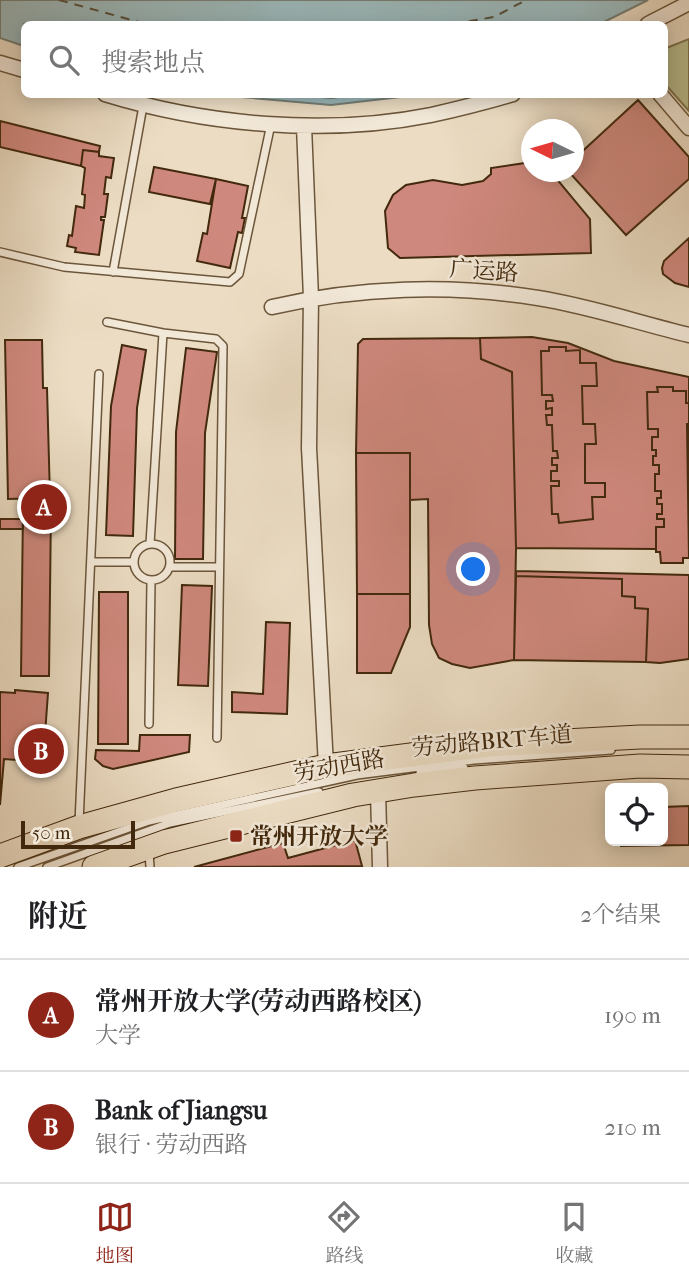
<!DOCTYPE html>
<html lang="zh">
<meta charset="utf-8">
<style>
body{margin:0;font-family:"IM FELL French Canon","Noto Serif SC",serif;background:#f2f2f2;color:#202124}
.controls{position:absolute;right:21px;bottom:21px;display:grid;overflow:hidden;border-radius:10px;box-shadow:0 4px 18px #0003}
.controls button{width:63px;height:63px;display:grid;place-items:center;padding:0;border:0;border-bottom:2px solid #e0e0e0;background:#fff;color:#202124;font:35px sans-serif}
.compass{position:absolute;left:521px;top:119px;width:63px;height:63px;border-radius:50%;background:#fff;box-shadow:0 4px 18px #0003;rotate:275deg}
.scale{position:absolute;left:21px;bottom:18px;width:114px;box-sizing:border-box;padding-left:7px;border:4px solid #42290d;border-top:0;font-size:19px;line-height:24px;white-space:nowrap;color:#42290d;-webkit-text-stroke:5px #f2e8d8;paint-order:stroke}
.you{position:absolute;left:474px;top:570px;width:24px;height:24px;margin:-18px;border:5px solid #fff;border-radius:50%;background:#1a73e8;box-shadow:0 0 0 10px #1a73e833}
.badge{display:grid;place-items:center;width:46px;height:46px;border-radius:50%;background:#8f2418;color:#fff;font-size:23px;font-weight:700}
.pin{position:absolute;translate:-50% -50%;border:4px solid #fff;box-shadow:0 2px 7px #0006}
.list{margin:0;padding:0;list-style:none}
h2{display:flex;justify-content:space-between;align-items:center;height:91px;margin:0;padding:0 28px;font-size:30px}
h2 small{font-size:23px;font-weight:400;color:#757577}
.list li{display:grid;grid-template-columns:46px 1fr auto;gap:21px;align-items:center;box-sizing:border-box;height:112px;padding:0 28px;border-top:2px solid #e0e0e0}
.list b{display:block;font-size:26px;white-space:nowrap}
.list p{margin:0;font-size:23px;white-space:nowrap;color:#757577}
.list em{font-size:23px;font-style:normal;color:#757577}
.icon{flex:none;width:38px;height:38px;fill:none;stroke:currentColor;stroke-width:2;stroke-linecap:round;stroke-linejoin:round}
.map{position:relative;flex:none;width:689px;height:867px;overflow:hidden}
.search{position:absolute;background:#fff;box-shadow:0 4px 18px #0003;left:21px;right:21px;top:21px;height:77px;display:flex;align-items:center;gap:18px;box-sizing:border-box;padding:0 24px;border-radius:10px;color:#757577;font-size:26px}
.sheet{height:315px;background:#fff}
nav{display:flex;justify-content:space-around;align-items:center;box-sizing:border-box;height:98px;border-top:2px solid #e0e0e0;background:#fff;font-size:19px;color:#757577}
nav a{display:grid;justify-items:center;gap:4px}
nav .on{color:#8f2418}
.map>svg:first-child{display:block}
.green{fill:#bbbf91;stroke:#7e744f;stroke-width:2}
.water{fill:#9bb9bc;stroke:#777f76;stroke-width:2}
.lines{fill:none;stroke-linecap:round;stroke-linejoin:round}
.shore{stroke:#6e7164;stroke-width:2}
.ferry{stroke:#584d39;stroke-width:2;stroke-dasharray:9 7;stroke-linecap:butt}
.building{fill:#cf887d;stroke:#42290d;stroke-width:2}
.service-casing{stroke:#6c563a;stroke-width:10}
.minor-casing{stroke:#6c563a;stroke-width:17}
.primary-casing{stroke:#42290d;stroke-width:25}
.service{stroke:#f2e8d8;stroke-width:7}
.minor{stroke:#f2e8d8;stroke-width:14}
.primary{stroke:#ebdcc3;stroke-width:23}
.poi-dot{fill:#8f2418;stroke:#f2e8d8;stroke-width:2.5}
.labels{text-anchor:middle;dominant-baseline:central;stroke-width:5;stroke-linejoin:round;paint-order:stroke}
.street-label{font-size:23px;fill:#42290d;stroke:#f2e8d8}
.poi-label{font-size:23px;font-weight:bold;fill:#42290d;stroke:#f2e8d8;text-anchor:start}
</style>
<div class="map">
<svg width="689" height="867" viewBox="0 0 689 867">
<rect width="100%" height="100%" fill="#ebdcc3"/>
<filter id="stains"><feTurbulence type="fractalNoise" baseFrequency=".00286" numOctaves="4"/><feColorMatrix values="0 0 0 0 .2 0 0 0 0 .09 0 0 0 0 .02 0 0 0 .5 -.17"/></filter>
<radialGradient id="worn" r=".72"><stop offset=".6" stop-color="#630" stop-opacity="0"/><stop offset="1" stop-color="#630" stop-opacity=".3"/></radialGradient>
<path class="green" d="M689 39V111L665 84 664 49Z"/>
<path class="water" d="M0 0H648L600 24H24V46L0 38Z
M218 95 417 94V95L331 105Z"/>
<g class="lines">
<path class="shore" d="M291 94 331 98 361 94"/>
<path class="ferry" d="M59 0 146 24
M453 24 494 17 526 0"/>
</g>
<path class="building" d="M638 100 689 157V179L626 235 569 172H574V159Z
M0 121 100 146 99 152 83 150 81 166 0 147Z
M83 150 99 152V156L114 158 111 178 106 177 104 194H108L105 217H101V220H104L99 255 75 252 76 248 67 246 69 235 72 236 76 206 84 208 85 195 82 194 85 168 81 166Z
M532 162V172H551L590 219 591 253 400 258 388 248 385 211 393 195 406 185 433 180 462 185 483 181 491 174V168Z
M154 167 216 179 210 204 149 192Z
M216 179 248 186 242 218H245L242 233 238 232 230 268 197 261 203 233 207 234Z
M689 238V287L675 283 663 274 662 268 664 261Z
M532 337 568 343 614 361 689 377V558H683V563H661L660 552H656V549L516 548 512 372 481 359 480 338Z
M480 338 481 359 512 372 516 548 514 660 470 668 452 664 439 658 432 644 429 625 428 499 410 500V453H356L358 344 363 339Z
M5 340H42L43 388H47L50 498 8 499Z
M122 345 146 350 137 408 133 536 106 535 111 406Z
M549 347H566V351L580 350V363H596L597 386H582L583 424H595L596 444H585V483H605V497H592L593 519 559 523 558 514H552L551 486H559V481H551V471H557V465H552V458H558L557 451H553L552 425H547L546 415H552V408L546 409V401H553L552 395H542L541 351H549Z
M186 348 217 352 205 433 203 559H175L176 432Z
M657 387H673V391H686V403H689V424H687L689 558H683V563H661L660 552H656V527H664V519H657V514H662V504H657V498H661V491H655V474H659V465H653V456H656V450H652V437H658V429H648L647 392H658Z
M356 453H410V594H357Z
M23 508H51L49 676H21Z
M0 519H23V529H0Z
M516 571 689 575V659L660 663 646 662 648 609 635 608V597L622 596V579L516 576Z
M516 576 622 579V596L635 597V608L648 609 646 662 514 660Z
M182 585 212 586 208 686 178 685Z
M99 592H128V744H98Z
M357 594H410V627L391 673H357Z
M266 622 290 623 287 714 232 712V692L263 694Z
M15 690 48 693 43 762 4 759 0 805V692L15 693Z
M140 735H190L189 752 113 769 103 766 95 759 96 750 139 751Z
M689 806V845L621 846V841H663V807Z
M355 840 362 866 194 867 283 843 288 858Z"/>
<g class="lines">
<defs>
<path id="service" d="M0 252 64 267 230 282 239 274 271 124
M113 272 143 106
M107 322 163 333 216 339 223 346 217 738
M134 562a18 18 0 1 1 36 0a18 18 0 1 1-36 0Z
M150 544 163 333
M92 562H134
M170 567H218
M149 724 151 581
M420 773 464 768
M79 823 99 374
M149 852 150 867
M18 867 149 821 357 775 474 760 611 750
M47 867 170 823 319 792"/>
<path id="minor" d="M648 24 689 3
M0 63 24 70
M105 94C206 125 326 136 431 115 458 109 486 102 513 94
M660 94 689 128
M304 126 311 298 309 448 326 766
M272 307C358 287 451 284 538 298 589 306 639 323 689 335
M378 791 380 867"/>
<path id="primary" d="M0 856 79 827 176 800 326 766 488 745 640 737H689
M94 867 164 842 353 795 414 785 475 778 640 766 689 767"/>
</defs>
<use href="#service" class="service-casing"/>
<use href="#minor" class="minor-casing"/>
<use href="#primary" class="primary-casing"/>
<use href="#service" class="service"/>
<use href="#minor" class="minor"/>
<use href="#primary" class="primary"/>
</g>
<rect class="poi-dot" x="229" y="829" width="14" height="14" rx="3.5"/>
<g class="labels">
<g class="street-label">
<text transform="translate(484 271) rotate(4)">广运路</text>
<text transform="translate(492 741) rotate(-5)">劳动路BRT车道</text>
<text transform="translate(339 766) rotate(-10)">劳动西路</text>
</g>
<g class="poi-label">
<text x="250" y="836">常州开放大学</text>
</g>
</g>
<rect width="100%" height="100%" filter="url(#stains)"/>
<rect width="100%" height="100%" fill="url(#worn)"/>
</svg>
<div class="controls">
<button><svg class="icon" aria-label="locate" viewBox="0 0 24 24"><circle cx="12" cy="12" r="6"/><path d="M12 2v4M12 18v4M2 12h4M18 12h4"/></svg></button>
</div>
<svg class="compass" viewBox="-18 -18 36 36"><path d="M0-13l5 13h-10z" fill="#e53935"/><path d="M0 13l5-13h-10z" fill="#757577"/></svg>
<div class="scale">50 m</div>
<div class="you"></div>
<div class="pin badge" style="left:44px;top:507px">A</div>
<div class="pin badge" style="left:41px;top:751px">B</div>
<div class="search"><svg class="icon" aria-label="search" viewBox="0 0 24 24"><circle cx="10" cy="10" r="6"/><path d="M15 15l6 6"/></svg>搜索地点</div>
</div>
<section class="sheet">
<h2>附近<small>2个结果</small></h2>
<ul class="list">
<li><span class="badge">A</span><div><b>常州开放大学(劳动西路校区)</b><p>大学</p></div><em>190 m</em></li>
<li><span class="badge">B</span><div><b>Bank of Jiangsu</b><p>银行 · 劳动西路</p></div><em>210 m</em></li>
</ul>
</section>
<nav>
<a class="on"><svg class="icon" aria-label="map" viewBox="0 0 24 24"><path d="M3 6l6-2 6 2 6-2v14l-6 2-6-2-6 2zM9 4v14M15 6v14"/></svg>地图</a>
<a><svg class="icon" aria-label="directions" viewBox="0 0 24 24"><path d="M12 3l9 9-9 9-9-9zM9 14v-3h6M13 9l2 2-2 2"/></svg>路线</a>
<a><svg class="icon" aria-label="saved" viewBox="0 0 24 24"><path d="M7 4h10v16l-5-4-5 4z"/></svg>收藏</a>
</nav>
